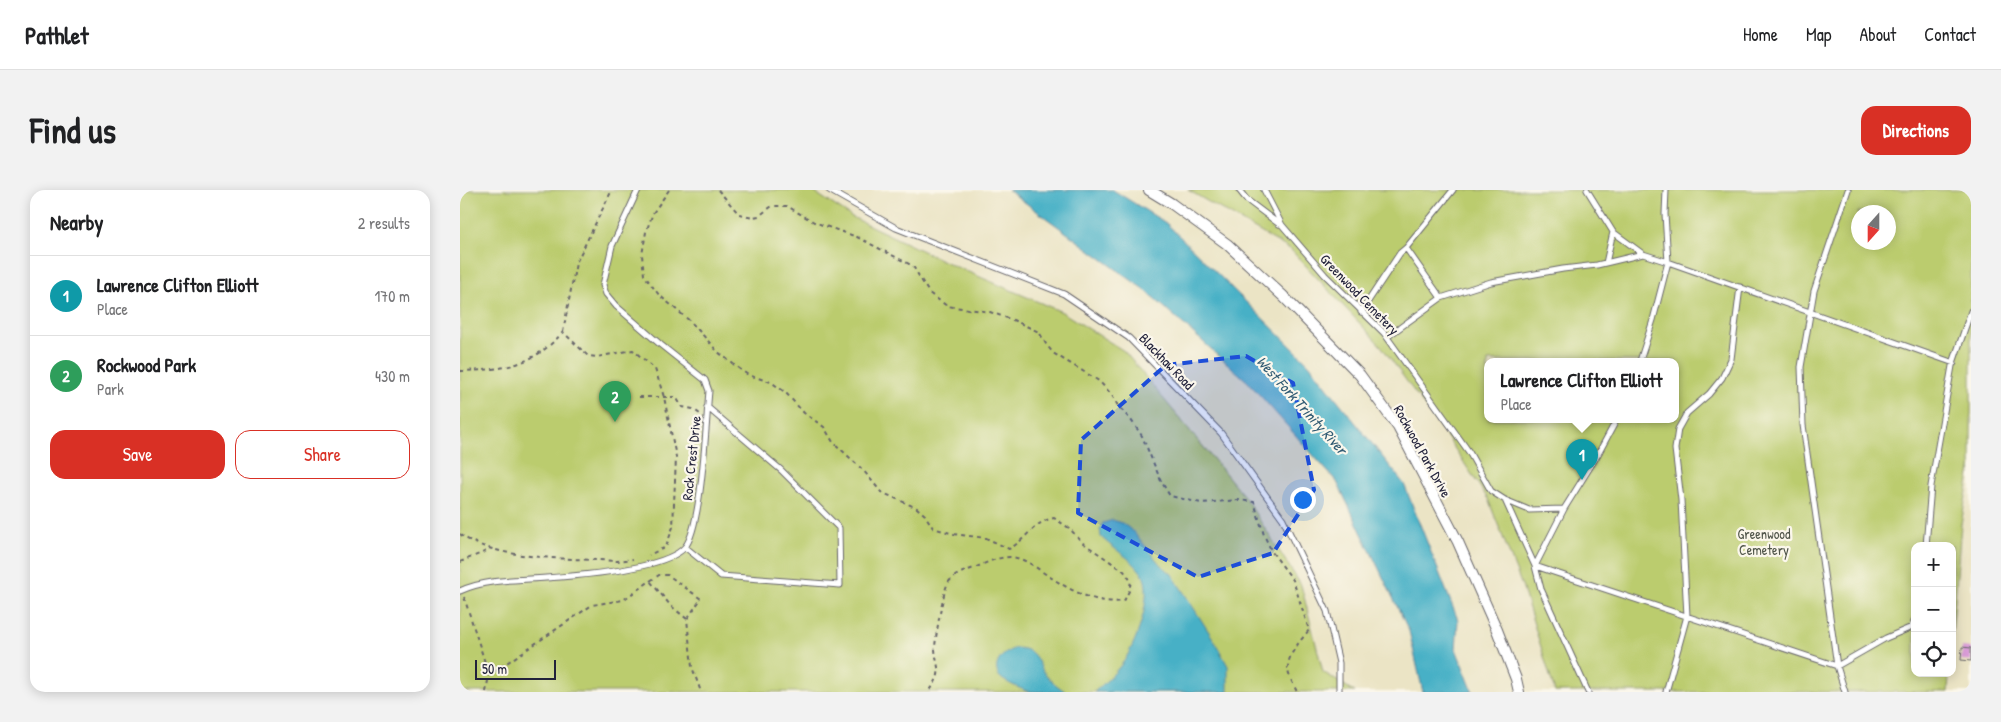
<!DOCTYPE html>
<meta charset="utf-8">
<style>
body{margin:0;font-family:"Patrick Hand",sans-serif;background:#f2f2f2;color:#202124}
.controls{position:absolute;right:15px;bottom:15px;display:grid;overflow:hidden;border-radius:10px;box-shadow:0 2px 12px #0003}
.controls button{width:45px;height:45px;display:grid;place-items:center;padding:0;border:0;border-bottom:1px solid #e0e0e0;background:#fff;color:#202124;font:25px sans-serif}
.compass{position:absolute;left:1391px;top:15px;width:45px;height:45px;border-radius:50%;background:#fff;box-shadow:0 2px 12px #0003;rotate:201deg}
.scale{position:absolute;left:15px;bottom:12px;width:81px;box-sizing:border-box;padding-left:5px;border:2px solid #22223b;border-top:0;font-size:14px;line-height:18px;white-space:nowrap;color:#22223b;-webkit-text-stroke:4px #fbf7ec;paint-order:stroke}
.you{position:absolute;left:842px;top:309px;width:18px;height:18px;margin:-12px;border:4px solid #fff;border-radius:50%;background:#1a73e8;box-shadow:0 0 0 8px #1a73e833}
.badge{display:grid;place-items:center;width:32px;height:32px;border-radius:50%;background:#d93025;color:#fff;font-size:16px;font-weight:700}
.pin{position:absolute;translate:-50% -41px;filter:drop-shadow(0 1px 2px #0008)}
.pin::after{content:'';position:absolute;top:26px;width:18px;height:15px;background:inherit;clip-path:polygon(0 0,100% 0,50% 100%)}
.popup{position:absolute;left:1024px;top:168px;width:195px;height:65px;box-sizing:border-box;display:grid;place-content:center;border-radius:10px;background:#fff;filter:drop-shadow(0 1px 4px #0005);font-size:16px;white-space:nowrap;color:#757577}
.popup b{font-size:19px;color:#202124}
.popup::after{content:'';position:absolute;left:50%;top:100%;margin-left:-10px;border:10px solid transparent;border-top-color:#fff}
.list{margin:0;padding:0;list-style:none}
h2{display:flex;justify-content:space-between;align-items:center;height:65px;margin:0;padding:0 20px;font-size:21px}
h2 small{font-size:16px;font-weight:400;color:#757577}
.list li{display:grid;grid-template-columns:32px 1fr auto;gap:15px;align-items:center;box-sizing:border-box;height:80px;padding:0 20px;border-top:1px solid #e0e0e0}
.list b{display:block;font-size:19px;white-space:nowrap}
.list p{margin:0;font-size:16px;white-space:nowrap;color:#757577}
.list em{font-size:16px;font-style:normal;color:#757577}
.actions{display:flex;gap:10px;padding:15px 20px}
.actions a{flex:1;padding:11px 0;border:1px solid #d93025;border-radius:15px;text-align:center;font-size:18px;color:#d93025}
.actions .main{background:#d93025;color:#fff}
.icon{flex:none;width:28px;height:28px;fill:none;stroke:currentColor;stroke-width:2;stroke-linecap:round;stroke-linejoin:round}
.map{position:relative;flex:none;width:1511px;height:502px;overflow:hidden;border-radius:15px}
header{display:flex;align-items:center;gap:30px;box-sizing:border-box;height:70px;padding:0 25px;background:#fff;border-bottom:1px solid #e0e0e0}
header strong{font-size:24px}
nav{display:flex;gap:28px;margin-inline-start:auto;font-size:18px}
.intro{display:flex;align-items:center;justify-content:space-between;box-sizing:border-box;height:120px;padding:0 30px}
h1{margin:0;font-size:35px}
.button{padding:12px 22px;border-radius:15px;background:#d93025;color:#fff;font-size:18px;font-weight:700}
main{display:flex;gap:30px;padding:0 30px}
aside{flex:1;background:#fff;border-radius:15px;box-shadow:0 2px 12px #0003}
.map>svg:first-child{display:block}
.green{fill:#bbcc6e;stroke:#6e7754;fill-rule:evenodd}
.water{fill:#47b0c6;stroke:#346980}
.building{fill:#d99cd7}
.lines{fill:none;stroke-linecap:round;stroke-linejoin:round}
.lane-casing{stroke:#68666b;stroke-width:7}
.street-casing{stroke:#68666b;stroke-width:12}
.path{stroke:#68666b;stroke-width:2;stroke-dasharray:4 4;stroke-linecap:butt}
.lane{stroke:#fff;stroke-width:5}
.street{stroke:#fff;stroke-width:10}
.marked{fill:#1d4ed8;fill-opacity:0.2;stroke:#1d4ed8;stroke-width:4;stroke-dasharray:10 6;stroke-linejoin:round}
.labels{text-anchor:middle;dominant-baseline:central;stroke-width:4.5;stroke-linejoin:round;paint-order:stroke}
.street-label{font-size:14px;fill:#22223b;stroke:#fbf7ec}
.park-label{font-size:14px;fill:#50554a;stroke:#fbf7ec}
.water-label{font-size:15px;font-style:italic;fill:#315b73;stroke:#fbf7ec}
</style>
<header>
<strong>Pathlet</strong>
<nav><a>Home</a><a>Map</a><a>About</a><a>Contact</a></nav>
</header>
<div class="intro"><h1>Find us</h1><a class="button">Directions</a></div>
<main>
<aside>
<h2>Nearby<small>2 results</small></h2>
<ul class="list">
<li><span class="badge" style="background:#0f9aa8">1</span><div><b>Lawrence Clifton Elliott</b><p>Place</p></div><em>170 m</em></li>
<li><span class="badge" style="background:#2e9e5b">2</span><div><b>Rockwood Park</b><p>Park</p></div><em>430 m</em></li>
</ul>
<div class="actions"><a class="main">Save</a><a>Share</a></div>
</aside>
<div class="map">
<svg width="1511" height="502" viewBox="0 0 1511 502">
<rect width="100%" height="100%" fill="#fbf7ec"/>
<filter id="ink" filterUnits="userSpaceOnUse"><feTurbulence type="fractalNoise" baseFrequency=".02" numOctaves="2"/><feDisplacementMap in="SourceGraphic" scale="10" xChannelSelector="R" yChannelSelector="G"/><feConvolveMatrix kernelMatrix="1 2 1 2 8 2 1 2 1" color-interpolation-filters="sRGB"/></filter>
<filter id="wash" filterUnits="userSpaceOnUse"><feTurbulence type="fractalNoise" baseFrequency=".0096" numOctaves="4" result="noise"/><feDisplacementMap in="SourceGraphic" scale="20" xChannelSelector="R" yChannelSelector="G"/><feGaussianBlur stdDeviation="1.12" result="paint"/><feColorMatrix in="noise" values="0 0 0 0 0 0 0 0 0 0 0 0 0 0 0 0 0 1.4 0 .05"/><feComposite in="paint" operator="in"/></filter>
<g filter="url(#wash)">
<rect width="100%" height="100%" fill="#ebe4c5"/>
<path class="green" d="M0 0H351L392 27 492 75 602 122 664 161 784 306 841 395 863 482 895 502H0Z
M728 0H1511V278L1501 334 1492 446V356H1455V483H1489L1488 502H1095L1062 396 1028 309 987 247 922 157 831 60ZM1398 22H1428V52H1398ZM1028 171H1216V229H1028Z"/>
<path class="water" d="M548 0H653L706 33 849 174 944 294 998 430 996 459 1013 502H963L949 441 877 292 788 192 686 101Z
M653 330 662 333 674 342 699 373 712 384 754 450 768 476V502H634C644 494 653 485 661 475 675 458 696 402 681 382 670 367 653 359 641 347L640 339 643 333Z
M556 458C579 459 575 472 587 486 592 492 599 497 606 502 595 502 577 502 567 501 561 499 542 491 539 486 531 473 545 461 556 458Z"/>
<g id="blocks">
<path class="building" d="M1502 457 1511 458V471L1501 470Z"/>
</g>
</g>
<g filter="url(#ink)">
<use href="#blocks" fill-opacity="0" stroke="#68666b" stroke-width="1"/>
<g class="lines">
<defs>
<path id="lane" d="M369 0 436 38 604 104 669 148 761 243 823 329 867 421 879 473V502
M779 0 787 10 819 34
M804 0 822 35 865 85 924 143 1009 262 1031 301 1045 310 1069 320 1104 319 1075 376 1081 399 1128 502
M1127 0 1153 42 1183 64
M1206 0 1205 24 1208 72 1494 173
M946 58 981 108
M1146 73 1153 42
M901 122 940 63 946 58 993 0
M927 147 981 108 1031 92 1103 79 1137 75 1183 64 1208 72 1193 130 1180 171
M1045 310 1075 376 1377 476 1426 448 1452 437 1455 429
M1104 319 1137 266 1157 229
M1466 356 1471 296 1492 176 1511 121
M225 357 261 386 380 395 379 338 321 280 247 217
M0 401C26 389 58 390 86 388 116 386 205 380 225 357 242 336 246 232 249 201L245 190 201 155 156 116 146 104 143 95 152 56 178 0
M1206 502 1227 426 1221 310 1215 259 1218 239 1227 223 1249 204 1262 188 1271 169 1280 97
M1385 502 1377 476 1343 235 1341 177 1354 101 1388 0"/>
<path id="street" d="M689 0 712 14 767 54 823 106 900 185 938 237 998 352 1037 440 1056 489 1059 502"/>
</defs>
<use href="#lane" class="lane-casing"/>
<use href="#street" class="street-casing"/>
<path class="path" d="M209 0 193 23 186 42 182 65 184 85 199 105 231 132 258 162 277 177 288 185 311 192 325 202 344 223 364 237 373 252 403 280 421 302 457 318 465 325 473 338 494 344 526 348 549 359C567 349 573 332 594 328L609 338 623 353 664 381 671 391 669 401 664 411C636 415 610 400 587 385 575 377 565 368 550 367 537 367 526 373 514 378 505 381 493 385 488 393 483 401 475 449 475 459 477 482 484 480 469 502
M258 0 279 24 293 27 299 26 312 16H327L354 32 397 47 453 76 469 103 487 116 530 122 553 130 579 142 586 154 593 163 639 191 652 205 658 216 671 230 682 246 701 291 710 306 741 313 779 310 794 312 804 345 812 362 833 390 849 440C841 450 827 465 828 479 828 486 834 495 837 502
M103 142 116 73 152 0
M0 181C44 180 73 176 103 142L128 166 137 167 173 160 195 179 204 207 216 267 213 337 206 357 189 365
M179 207H216L222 217 233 219 240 224
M0 344C34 371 114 368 157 371L173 369
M0 372 29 360
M190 391 199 385H208L241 409 227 429
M4 407 29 485 132 415 163 410 190 391 211 416 227 429 232 477 241 502
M26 502 29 485"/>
<use href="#lane" class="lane"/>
<use href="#street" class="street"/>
</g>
</g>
<path class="marked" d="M786 166 833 193 854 300 813 363 738 387 618 323 621 250 706 175Z"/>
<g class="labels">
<g class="street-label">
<text transform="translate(900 104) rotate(46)">Greenwood Cemetery</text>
<text transform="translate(707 171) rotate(46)">Blackhaw Road</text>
<text transform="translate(963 261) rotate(61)">Rockwood Park Drive</text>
<text transform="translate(231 268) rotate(-84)">Rock Crest Drive</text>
</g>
<g class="park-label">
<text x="1304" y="343">Greenwood<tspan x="1304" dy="16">Cemetery</tspan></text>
</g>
<g class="water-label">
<text transform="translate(842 215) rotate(48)">West Fork Trinity River</text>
</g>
</g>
</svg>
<div class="controls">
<button>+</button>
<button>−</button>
<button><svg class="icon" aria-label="locate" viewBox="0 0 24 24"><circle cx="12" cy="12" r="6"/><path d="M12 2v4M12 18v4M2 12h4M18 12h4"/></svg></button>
</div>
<svg class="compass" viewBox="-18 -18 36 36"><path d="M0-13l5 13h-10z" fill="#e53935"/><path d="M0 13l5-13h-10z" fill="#757577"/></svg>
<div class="scale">50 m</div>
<div class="you"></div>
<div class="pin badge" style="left:1122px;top:290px;background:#0f9aa8">1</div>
<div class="popup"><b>Lawrence Clifton Elliott</b>Place</div>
<div class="pin badge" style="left:155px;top:232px;background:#2e9e5b">2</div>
</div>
</main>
